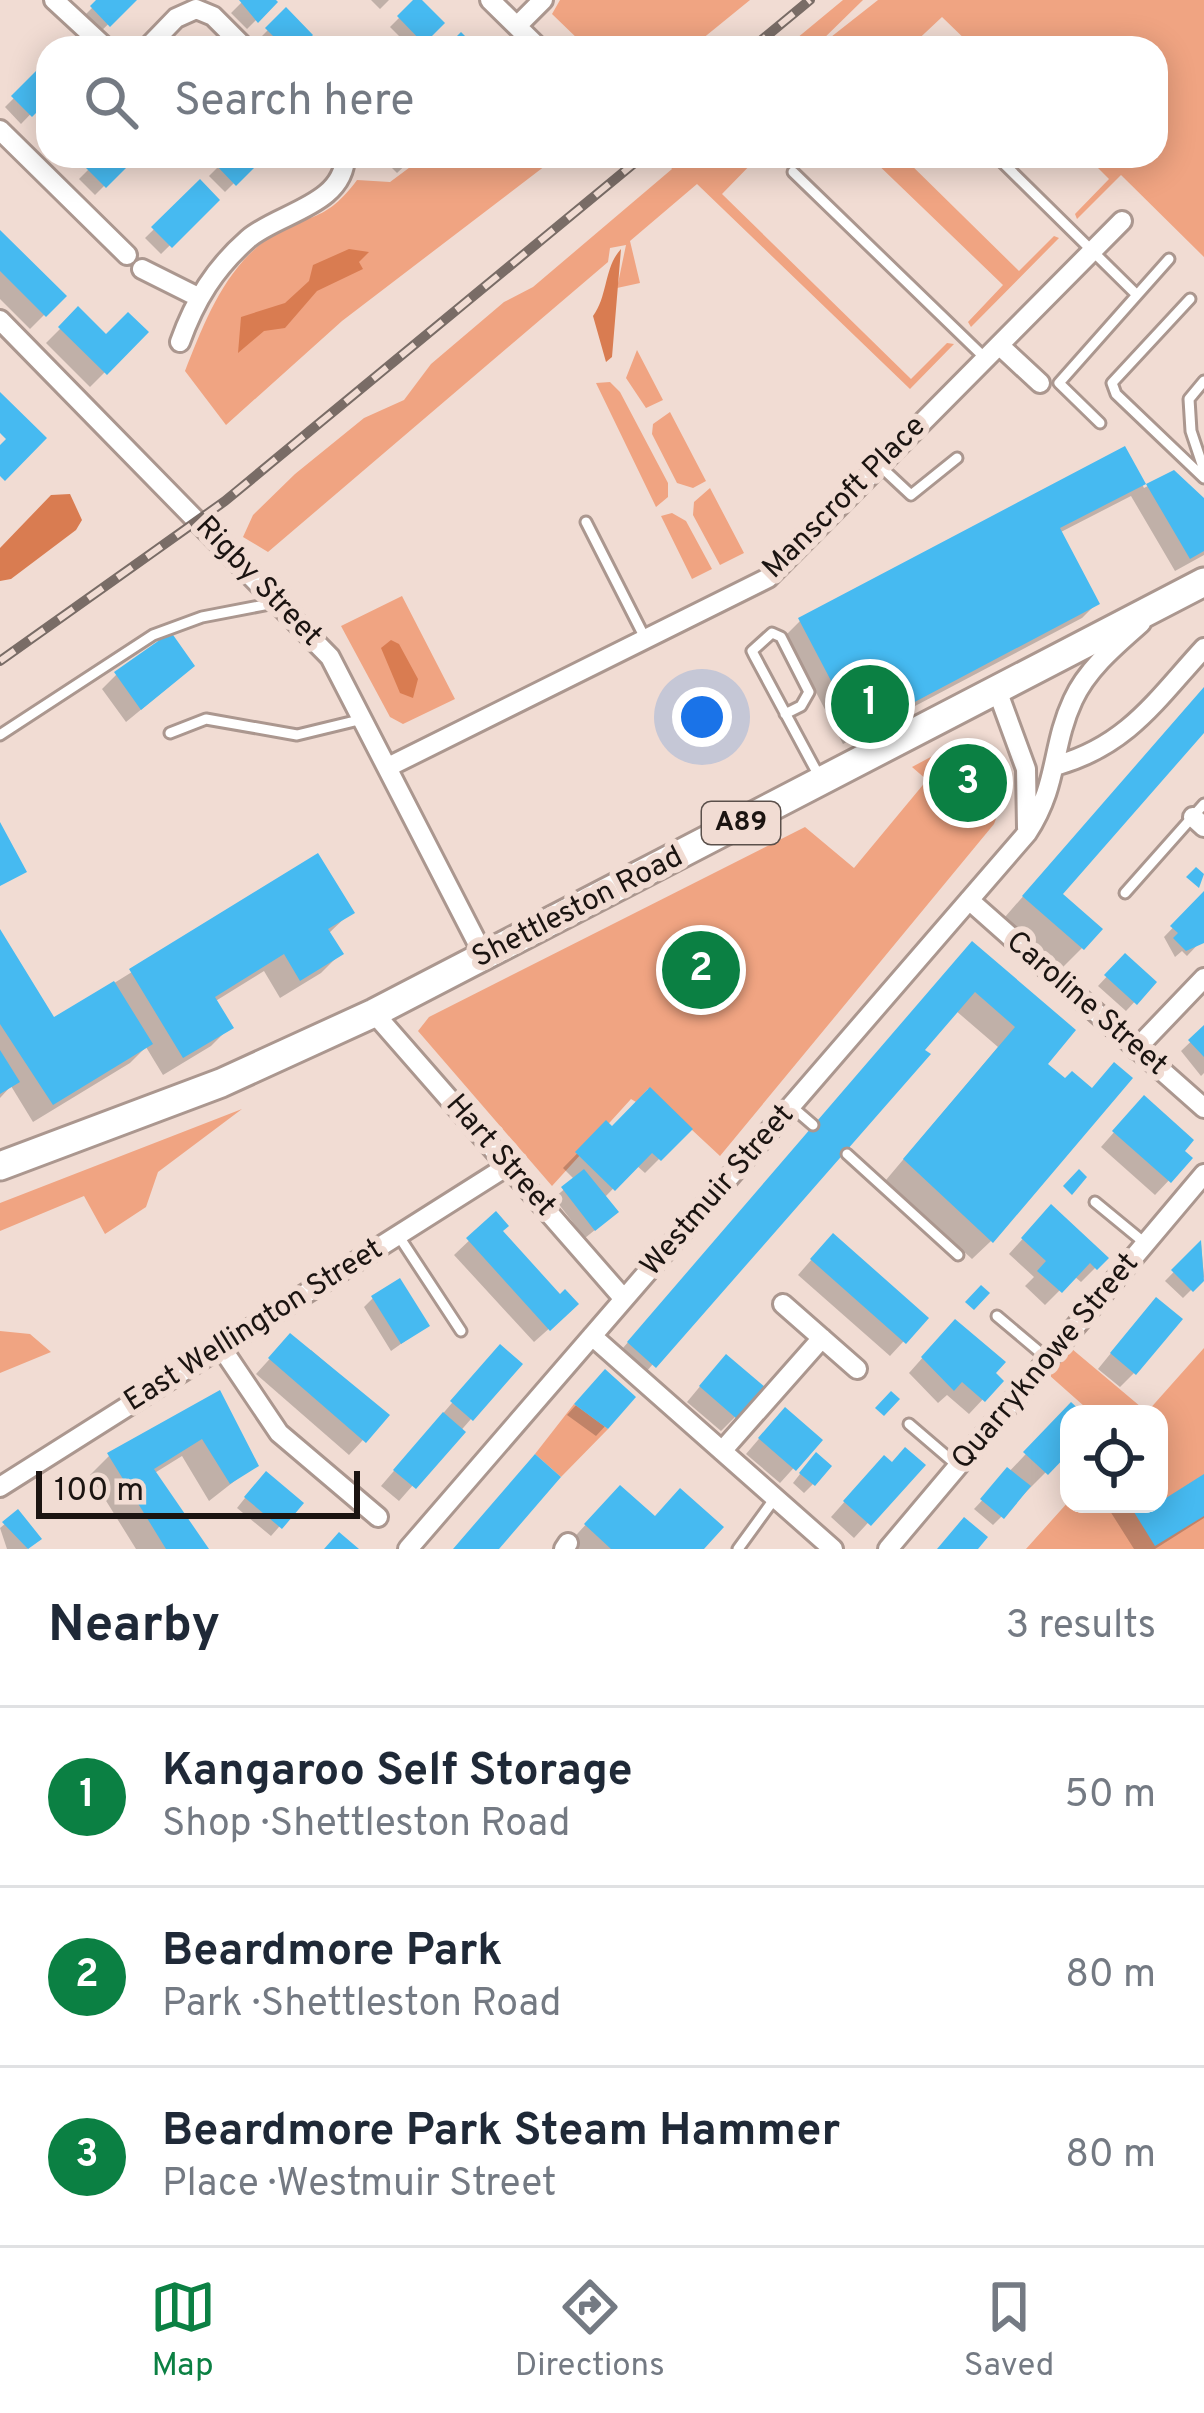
<!DOCTYPE html>
<meta charset="utf-8">
<style>
body{margin:0;font-family:Overpass,sans-serif;background:#f2f2f3;color:#1f2937}
.controls{position:absolute;right:36px;bottom:36px;display:grid;overflow:hidden;border-radius:24px;box-shadow:0 6px 30px #0003}
.controls button{width:108px;height:108px;display:grid;place-items:center;padding:0;border:0;border-bottom:3px solid #e0e1e3;background:#fff;color:#1f2937;font:60px sans-serif}
.scale{position:absolute;left:36px;bottom:30px;width:324px;box-sizing:border-box;padding-left:12px;border:6px solid #1b1411;border-top:0;font-size:33px;line-height:42px;white-space:nowrap;color:#1b1411;-webkit-text-stroke:9px #f1dcd3;paint-order:stroke}
.you{position:absolute;left:702px;top:717px;width:42px;height:42px;margin:-30px;border:9px solid #fff;border-radius:50%;background:#1a73e8;box-shadow:0 0 0 18px #1a73e833}
.badge{display:grid;place-items:center;width:78px;height:78px;border-radius:50%;background:#0b8043;color:#fff;font-size:39px;font-weight:700}
.pin{position:absolute;translate:-50% -50%;border:6px solid #fff;box-shadow:0 3px 12px #0006}
.list{margin:0;padding:0;list-style:none}
h2{display:flex;justify-content:space-between;align-items:center;height:156px;margin:0;padding:0 48px;font-size:51px}
h2 small{font-size:39px;font-weight:400;color:#747a83}
.list li{display:grid;grid-template-columns:78px 1fr auto;gap:36px;align-items:center;box-sizing:border-box;height:180px;padding:0 48px;border-top:3px solid #e0e1e3}
.list b{display:block;font-size:45px;white-space:nowrap}
.list p{margin:0;font-size:39px;white-space:nowrap;color:#747a83}
.list em{font-size:39px;font-style:normal;color:#747a83}
.icon{flex:none;width:66px;height:66px;fill:none;stroke:currentColor;stroke-width:2;stroke-linecap:round;stroke-linejoin:round}
.map{position:relative;flex:none;width:1204px;height:1549px;overflow:hidden}
.search{position:absolute;background:#fff;box-shadow:0 6px 30px #0003;left:36px;right:36px;top:36px;height:132px;display:flex;align-items:center;gap:30px;box-sizing:border-box;padding:0 42px;border-radius:36px;color:#747a83;font-size:45px}
.sheet{height:696px;background:#fff}
nav{display:flex;justify-content:space-around;align-items:center;box-sizing:border-box;height:168px;border-top:3px solid #e0e1e3;background:#fff;font-size:33px;color:#747a83}
nav a{display:grid;justify-items:center;gap:6px}
nav .on{color:#0b8043}
.map>svg:first-child{display:block}
.green{fill:#f0a482}
.water{fill:#d97c51}
.shadow{fill:#0003}
.building{fill:#46baf1}
.lines{fill:none;stroke-linecap:round;stroke-linejoin:round}
.service-casing{stroke:#ab978f;stroke-width:15}
.minor-casing{stroke:#ab978f;stroke-width:24}
.primary-casing{stroke:#ab978f;stroke-width:33}
.service{stroke:#fff;stroke-width:9}
.minor{stroke:#fff;stroke-width:18}
.primary{stroke:#fff;stroke-width:27}
.rail-casing{stroke:#796c66;stroke-width:10}
.rail{stroke:#f1dcd3;stroke-width:6;stroke-dasharray:18;stroke-linecap:butt}
.labels{text-anchor:middle;dominant-baseline:central;stroke-width:12;stroke-linejoin:round;paint-order:stroke}
.shield{fill:#f1dcd3;stroke:#5b504b;stroke-width:3}
.shield-label{font-size:27px;font-weight:bold;fill:#1b1411}
.street-label{font-size:30px;fill:#1b1411;stroke:#f1dcd3}
</style>
<div class="map">
<svg width="1204" height="1549" viewBox="0 0 1204 1549">
<rect width="100%" height="100%" fill="#f1dcd3"/>
<path class="green" d="M560 0H750L691 48H578L582 43 552 14Z
M843 0H863L814 48H785Z
M878 0H1204V257L1121 175 1077 219 1075 214 1109 179 1086 156H1156V48H974L942 17 909 48H817Z
M425 156H558L342 321 226 425 185 371C204 323 225 266 272 236 311 212 325 223 357 180L390 182Z
M663 156H759L722 194 911 379 947 343 954 344 910 389 697 184 630 241 640 283 617 288 626 245 610 248 608 262 268 552 243 537 253 515 295 474 364 418 404 400 431 364 504 302 533 287 672 169Z
M869 156H902L1019 271 1054 236 1059 238 971 327 968 322 1003 285Z
M637 350 663 400 646 408 626 378Z
M610 382 620 392 668 483V497L656 507 596 383Z
M670 412 706 481 693 488 677 483 652 434 653 424Z
M710 488 744 553 720 565 693 515 694 502Z
M672 513 686 521 712 569 692 579 661 516Z
M402 596 455 699 403 724 390 717 341 626Z
M964 749C996 764 1009 791 994 824L720 1156 648 1089 636 1102 631 1099 552 1186 418 1031 429 1017 805 827 854 868 927 780 912 767 940 752Z
M242 1109 158 1172 146 1207 105 1234 84 1196 0 1231V1203Z
M0 1331 30 1334 51 1352 0 1373Z
M1204 1348V1549H1026L1069 1501 1159 1504V1414H1093L1049 1375 1072 1349 1147 1412Z
M574 1404 608 1429 561 1477 535 1454Z"/>
<path class="water" d="M349 249 369 252 359 262 363 269 317 291 285 328 264 331 238 353 241 317 285 303 309 281 313 265Z
M621 249 612 357 606 362 593 316C608 296 604 267 621 249Z
M70 494 82 520 76 530 11 579 0 581V548L51 495Z
M391 640 399 644 418 679 413 698 400 693 381 648Z"/>
<path class="shadow" d="M100 0H133L94 38 78 22Z
M244 0H272L274 2 247 29 231 13Z
M371 0H389L380 9Z
M417 0 441 23 411 48 390 27Z
M286 12 296 48H268L259 39Z
M48 64V96L21 124 5 107Z
M102 156H134L95 195 79 179Z
M229 156H261L225 192 209 176Z
M380 156H415L397 173Z
M200 184 216 200 161 254 145 238Z
M0 234 63 296 30 329 0 299Z
M78 311 106 338 145 332 90 387 46 343Z
M1124 450 1144 488 1173 473 1204 502V555L1175 571 1131 496 1059 533 1096 604 1082 618 843 744 786 635 800 621Z
M116 675 177 680 126 722 102 689Z
M1204 689V728L1059 895 1082 948 1063 967 1005 917Z
M317 857 351 912 328 934 340 954 321 973 280 998 264 971 214 1002 230 1027 211 1046 163 1075 146 1047 130 1063 33 1122 11 1086 0 1098V935L53 1021Z
M1204 895V938L1187 956 1182 951 1175 957 1164 937Z
M972 945 1044 1064 991 1241 972 1259 886 1180 998 1047 955 1010 635 1385 610 1363Z
M1125 957 1153 982 1126 1011 1098 986Z
M1204 1029V1073L1201 1076 1181 1051Z
M1130 1114 1189 1159 1155 1195 1101 1147Z
M606 1124 612 1130 689 1129 645 1173 636 1165 604 1198 606 1221 585 1238 554 1198 575 1180 563 1168Z
M495 1216 499 1232 561 1318 534 1342 454 1255Z
M1038 1222 1105 1258 1081 1282 1074 1276 1045 1305 1025 1286 1034 1277 1009 1254Z
M1201 1244 1204 1277 1183 1298 1165 1281Z
M819 1251 925 1318 890 1356 798 1275Z
M373 1298 426 1326 391 1351 364 1307Z
M1142 1315 1134 1373 1120 1387 1098 1369Z
M941 1337 1000 1381 969 1414 947 1395 938 1403 909 1373Z
M311 1350 386 1415 349 1455 256 1374 276 1352Z
M487 1362 471 1419 399 1501 381 1486Z
M712 1372 735 1417 721 1431 687 1402Z
M605 1373 632 1397 596 1436 567 1415Z
M219 1394 255 1465 209 1501 182 1456 153 1474 204 1549H136L90 1475 109 1456Z
M1071 1406 1079 1414H1069V1449L993 1525 974 1509Z
M771 1425 819 1440 780 1483 746 1454Z
M807 1465 813 1484 804 1493 793 1483Z
M891 1465H921L854 1538 831 1517 870 1473Z
M1204 1477V1518L1155 1549H1134L1110 1511 1118 1504H1159V1493L1165 1502Z
M257 1483 300 1503 271 1536 237 1508Z
M601 1508 654 1519 700 1549H571L567 1545Z
M18 1513 38 1538 27 1549H7L0 1528Z"/>
<path class="building" d="M96 0H137L110 27 90 6Z
M239 0H276L278 2 258 23Z
M413 0H422L445 23 424 44 397 16Z
M286 7 313 35 300 48H285L265 28Z
M461 32 477 48H445Z
M48 59V101L32 117 11 96Z
M97 156H138L106 188 86 168Z
M225 156H266L236 186 216 165Z
M200 179 220 200 172 248 151 227Z
M0 230 67 296 46 317 0 271Z
M78 306 106 334 128 312 149 332 107 375 58 327Z
M0 392 47 438 5 481 0 476V445L6 439 0 433Z
M1125 446 1146 484 1060 528 1100 604 858 732 798 618Z
M1174 470 1204 498V551L1190 559 1146 484Z
M171 632 195 666 141 710 114 672Z
M1204 687V733L1063 894 1103 929 1084 950 1022 896Z
M0 822 27 872 0 886Z
M318 853 355 913 328 929 344 954 300 981 284 954 215 997 234 1028 183 1058 129 969Z
M1196 867 1204 874 1199 888 1186 877Z
M1204 891V943L1186 951 1173 938 1178 933 1170 926Z
M0 929 54 1017 114 981 153 1044 53 1105 0 1024Z
M972 941 1076 1030 1048 1064 1065 1078 1072 1071 1092 1088 1114 1062 1133 1078 993 1243 903 1159 1015 1027 975 992 925 1050 931 1054 656 1368 627 1342Z
M1125 953 1157 982 1137 1005 1104 975Z
M1204 1025V1057L1188 1040Z
M0 1050 20 1082 0 1094Z
M650 1087 693 1129 661 1161 652 1153 615 1191 575 1152 606 1120 612 1126Z
M1144 1095 1194 1140 1185 1151 1193 1158 1171 1183 1112 1131Z
M584 1169 619 1212 595 1231 561 1187Z
M1079 1169 1087 1177 1072 1195 1063 1186Z
M1051 1204 1109 1258 1097 1270 1090 1263 1062 1293 1037 1271 1046 1261 1021 1238Z
M496 1211 509 1226 503 1231 560 1294 565 1289 579 1304 550 1331 466 1238Z
M833 1233 929 1318 906 1344 810 1259Z
M1201 1240 1204 1281 1193 1292 1171 1270Z
M400 1278 430 1326 401 1344 371 1296Z
M981 1285 990 1293 974 1310 965 1302Z
M1156 1297 1183 1319 1136 1375 1110 1353Z
M955 1319 1006 1362 996 1373 1004 1381 985 1402 962 1382 954 1391 921 1357Z
M290 1333 390 1415 366 1443 268 1358Z
M500 1344 523 1364 473 1421 450 1401Z
M726 1354 765 1387 737 1419 699 1386Z
M605 1369 636 1397 608 1429 574 1404Z
M220 1390 259 1466 230 1484 202 1439 154 1469 209 1549H166L107 1453Z
M891 1391 900 1399 884 1416 875 1408Z
M1071 1402 1084 1414H1069V1453L1048 1475 1023 1452Z
M785 1407 823 1440 796 1471 758 1438Z
M443 1412 466 1432 416 1489 393 1470Z
M905 1447 926 1465 871 1526 843 1501 884 1455 892 1462Z
M816 1452 832 1466 815 1486 799 1473Z
M535 1454 561 1477 499 1549H453Z
M1007 1467 1031 1486 1004 1519 980 1499Z
M266 1471 304 1503 282 1529 244 1497Z
M1204 1474V1516L1155 1546 1129 1504H1159V1487L1166 1498Z
M620 1485 655 1516 680 1488 724 1527 704 1549H611L584 1524Z
M18 1509 42 1539 28 1549 2 1522Z
M964 1517 988 1537 978 1549H937Z
M339 1532 359 1549H324Z"/>
<g class="lines">
<defs>
<path id="service" d="M996 156 1137 295 1059 383 1100 423
M793 172 984 357
M1137 295 1169 259
M1190 299 1112 383 1116 394 1204 478
M1204 381 1189 399 1191 431 1204 470
M880 466 911 495 957 458
M586 522 646 640
M785 714 801 706 809 692 781 637 772 633 752 651 754 655 819 776
M170 733 206 719 297 735 363 719
M0 735 153 635 202 617 275 603
M1125 893 1204 804
M791 1106 813 1125
M847 1154 958 1255
M1095 1202 1146 1244
M398 1235 461 1331
M997 1316 1048 1359
M909 1424 958 1466
M738 1549 775 1498"/>
<path id="minor" d="M54 0 106 48
M490 0 539 48
M517 26 543 0
M147 48 176 18 196 9 213 16 245 48
M0 130 127 255
M142 269 198 297
M0 320 330 657 484 956
M180 342C195 300 215 268 248 239 278 213 345 205 345 156
M999 345 1040 383
M997 690 1026 769 1027 828
M1058 765C1128 745 1157 699 1204 648
M388 767 768 578 1122 221
M1193 817 1204 827
M969 900 1204 1108
M374 1013 624 1299
M1136 1049 1204 978
M783 1304 857 1369
M592 1336 833 1549
M221 1347 279 1433 378 1517
M722 1451 822 1338
M0 1487 509 1165
M408 1549 1027 833C1059 784 1051 747 1073 700 1087 669 1116 645 1141 623
M564 1549 568 1543
M888 1549 1204 1174"/>
<path id="primary" d="M0 1166 221 1083 374 1013 1204 582"/>
</defs>
<use href="#service" class="service-casing"/>
<use href="#minor" class="minor-casing"/>
<use href="#primary" class="primary-casing"/>
<use href="#service" class="service"/>
<use href="#minor" class="minor"/>
<use href="#primary" class="primary"/>
<defs>
<path id="rail" d="M752 48 810 0
M0 661 225 501 643 156"/>
</defs>
<use href="#rail" class="rail-casing"/>
<use href="#rail" class="rail"/>
</g>
<g class="labels">
<rect class="shield" x="702" y="802" width="78" height="42" rx="9"/>
<g class="shield-label">
<text x="741" y="823">A89</text>
</g>
<g class="street-label">
<text transform="translate(845 498) rotate(-45)">Manscroft Place</text>
<text transform="translate(258 582) rotate(46)">Rigby Street</text>
<text transform="translate(578 908) rotate(-27)">Shettleston Road</text>
<text transform="translate(1086 1004) rotate(41)">Caroline Street</text>
<text transform="translate(500 1156) rotate(49)">Hart Street</text>
<text transform="translate(718 1191) rotate(-49)">Westmuir Street</text>
<text transform="translate(254 1326) rotate(-32)">East Wellington Street</text>
<text transform="translate(1046 1362) rotate(-50)">Quarryknowe Street</text>
</g>
</g>
</svg>
<div class="controls">
<button><svg class="icon" aria-label="locate" viewBox="0 0 24 24"><circle cx="12" cy="12" r="6"/><path d="M12 2v4M12 18v4M2 12h4M18 12h4"/></svg></button>
</div>
<div class="scale">100 m</div>
<div class="you"></div>
<div class="pin badge" style="left:870px;top:704px">1</div>
<div class="pin badge" style="left:701px;top:970px">2</div>
<div class="pin badge" style="left:968px;top:783px">3</div>
<div class="search"><svg class="icon" aria-label="search" viewBox="0 0 24 24"><circle cx="10" cy="10" r="6"/><path d="M15 15l6 6"/></svg>Search here</div>
</div>
<section class="sheet">
<h2>Nearby<small>3 results</small></h2>
<ul class="list">
<li><span class="badge">1</span><div><b>Kangaroo Self Storage</b><p>Shop · Shettleston Road</p></div><em>50 m</em></li>
<li><span class="badge">2</span><div><b>Beardmore Park</b><p>Park · Shettleston Road</p></div><em>80 m</em></li>
<li><span class="badge">3</span><div><b>Beardmore Park Steam Hammer</b><p>Place · Westmuir Street</p></div><em>80 m</em></li>
</ul>
</section>
<nav>
<a class="on"><svg class="icon" aria-label="map" viewBox="0 0 24 24"><path d="M3 6l6-2 6 2 6-2v14l-6 2-6-2-6 2zM9 4v14M15 6v14"/></svg>Map</a>
<a><svg class="icon" aria-label="directions" viewBox="0 0 24 24"><path d="M12 3l9 9-9 9-9-9zM9 14v-3h6M13 9l2 2-2 2"/></svg>Directions</a>
<a><svg class="icon" aria-label="saved" viewBox="0 0 24 24"><path d="M7 4h10v16l-5-4-5 4z"/></svg>Saved</a>
</nav>
